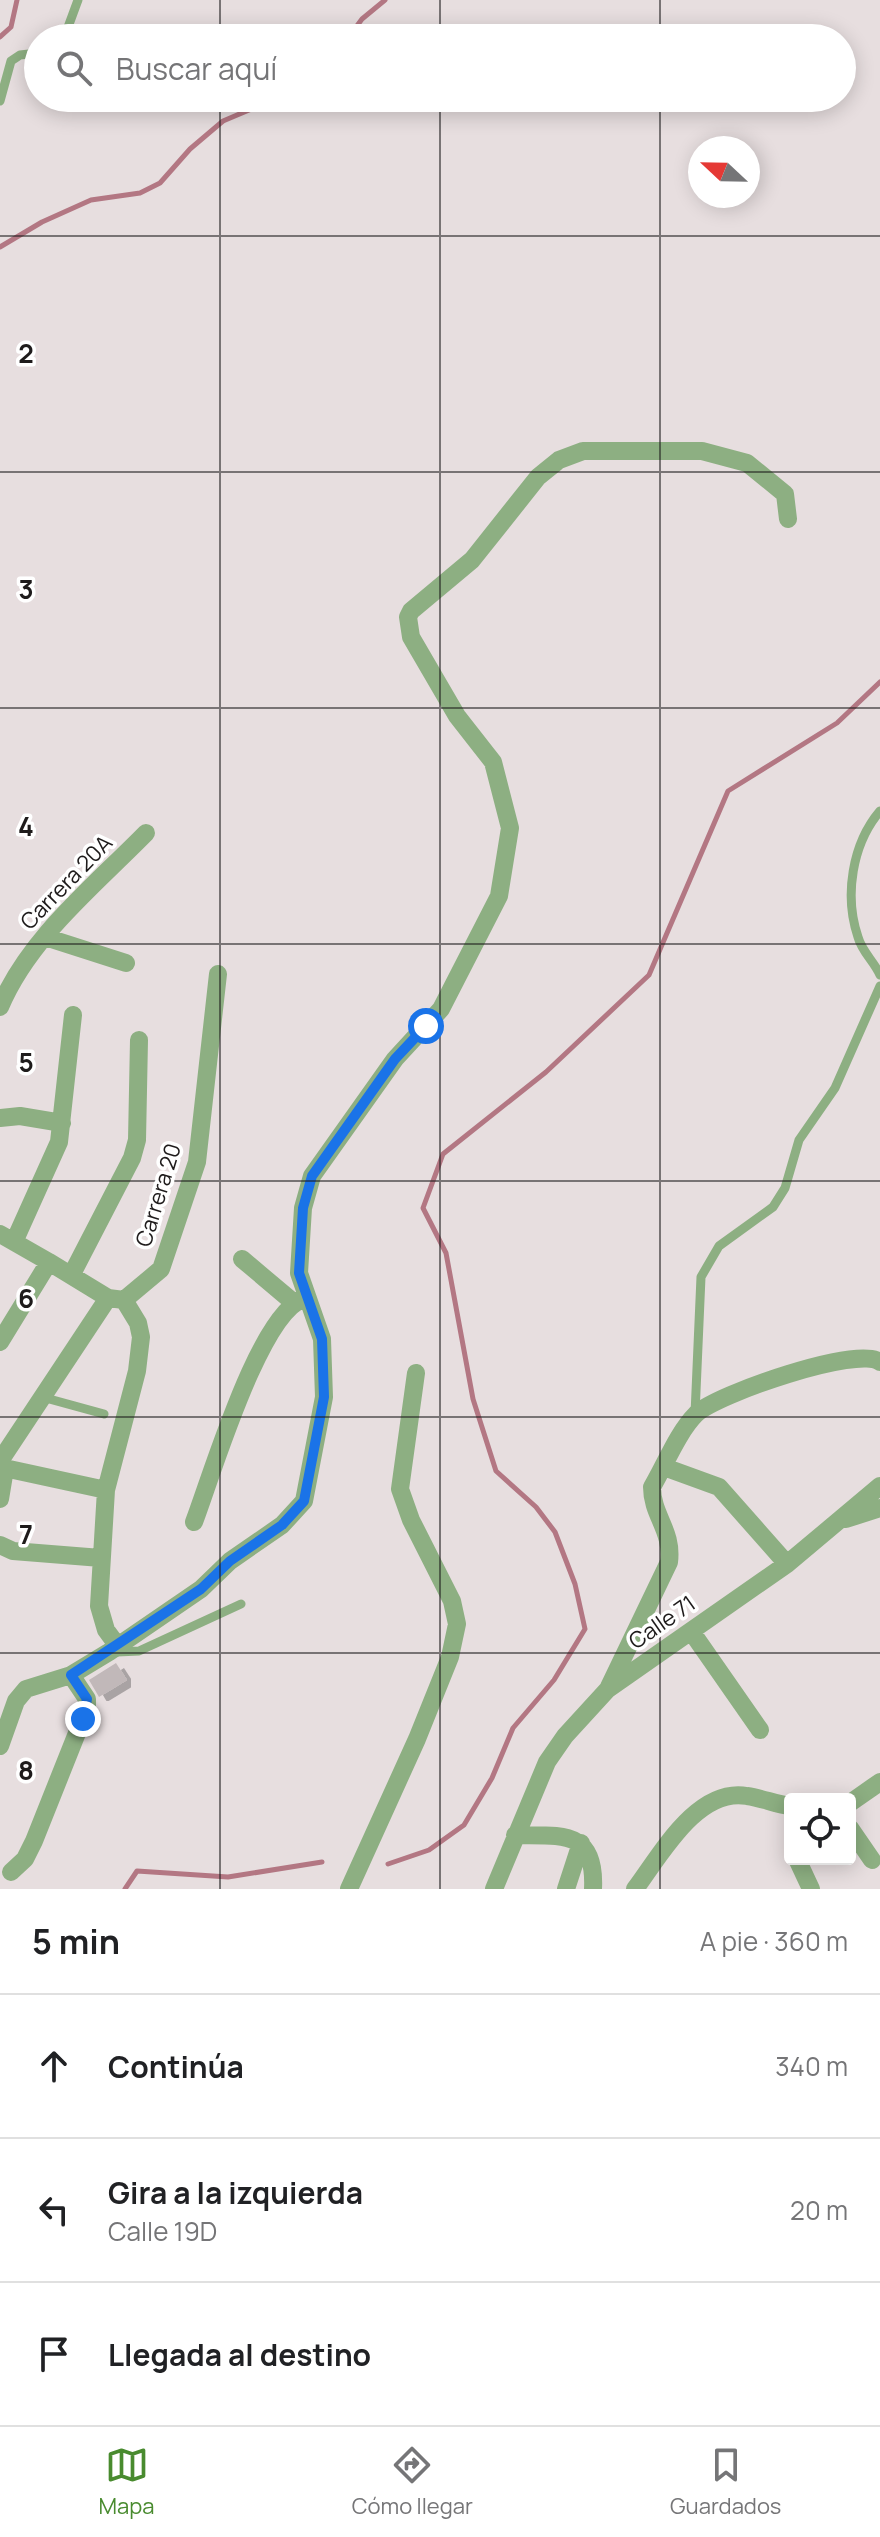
<!DOCTYPE html>
<html lang="es">
<meta charset="utf-8">
<style>
body{margin:0;font-family:Manrope,sans-serif;background:#f2f2f2;color:#202124}
.controls{position:absolute;right:24px;bottom:24px;display:grid;overflow:hidden;border-radius:8px;box-shadow:0 4px 20px #0003}
.controls button{width:72px;height:72px;display:grid;place-items:center;padding:0;border:0;border-bottom:2px solid #e0e0e0;background:#fff;color:#202124;font:40px sans-serif}
.compass{position:absolute;left:688px;top:136px;width:72px;height:72px;border-radius:50%;background:#fff;box-shadow:0 4px 20px #0003;rotate:292deg}
.stop{position:absolute;width:24px;height:24px;margin:-18px;border:6px solid #1a73e8;border-radius:50%;background:#fff}
.stop.end{background:#1a73e8;border-color:#fff;box-shadow:0 2px 8px #0008}
.list{margin:0;padding:0;list-style:none}
h2{display:flex;justify-content:space-between;align-items:center;height:104px;margin:0;padding:0 32px;font-size:34px}
h2 small{font-size:26px;font-weight:400;color:#757577}
.list li{display:grid;grid-template-columns:52px 1fr auto;gap:24px;align-items:center;box-sizing:border-box;height:144px;padding:0 32px;border-top:2px solid #e0e0e0}
.list b{display:block;font-size:30px;white-space:nowrap}
.list p{margin:0;font-size:26px;white-space:nowrap;color:#757577}
.list em{font-size:26px;font-style:normal;color:#757577}
.icon{flex:none;width:44px;height:44px;fill:none;stroke:currentColor;stroke-width:2;stroke-linecap:round;stroke-linejoin:round}
.map{position:relative;flex:none;width:880px;height:1889px;overflow:hidden}
.search{position:absolute;background:#fff;box-shadow:0 4px 20px #0003;left:24px;right:24px;top:24px;height:88px;display:flex;align-items:center;gap:20px;box-sizing:border-box;padding:0 28px;border-radius:44px;color:#757577;font-size:30px}
.sheet{height:536px;background:#fff}
nav{display:flex;justify-content:space-around;align-items:center;box-sizing:border-box;height:112px;border-top:2px solid #e0e0e0;background:#fff;font-size:22px;color:#757577}
nav a{display:grid;justify-items:center;gap:4px}
nav .on{color:#498b2f}
.map>svg:first-child{display:block}
.lines{fill:none;stroke-linecap:round;stroke-linejoin:round}
.stream{stroke:#b37783;stroke-width:5}
.building{fill:#c1b8b9;filter:url(#shadow)}
.service{stroke:#8daf82;stroke-width:9}
.minor{stroke:#8daf82;stroke-width:18}
.route{stroke:#1a73e8;stroke-width:10}
.grid{fill:none;stroke:#1e1b1b;stroke-width:2;stroke-opacity:0.55}
.labels{text-anchor:middle;dominant-baseline:central;stroke-width:7;stroke-linejoin:round;paint-order:stroke}
.street-label{font-size:22px;fill:#1e1b1b;stroke:#fff}
.grid-label{font-size:26px;text-anchor:middle;font-weight:bold;fill:#1e1b1b;stroke:#fff;stroke-width:7;stroke-linejoin:round;paint-order:stroke}
</style>
<div class="map">
<svg width="880" height="1889" viewBox="0 0 880 1889">
<defs>
<filter id="shadow"><feDropShadow dx="8" dy="5" stdDeviation="0" flood-color="#0004"/></filter>
</defs>
<rect width="100%" height="100%" fill="#e7dedf"/>
<g class="lines">
<path class="stream" d="M0 37 11 27 17 0
M348 38 362 19 385 0
M0 247 42 222 91 200 140 193 160 183 190 149 223 121 277 98
M388 1864 429 1850 464 1825 492 1778 513 1728 554 1680 585 1629 575 1584 555 1532 536 1507 496 1471 473 1399 446 1253 423 1208 443 1154 546 1072 649 975 728 791 837 723 880 682
M125 1889 137 1871 228 1877 322 1862"/>
</g>
<path class="building" d="M116 1663 127 1680 99 1697 89 1680Z"/>
<g class="lines">
<path class="service" d="M64 38 78 0
M0 101 11 61 20 55 38 53
M880 811C852 844 844 896 858 937 862 952 874 961 880 975
M42 1397 104 1414
M695 1414 701 1277 719 1246 773 1207 785 1188 799 1140 835 1088 880 986
M117 1652 139 1651 241 1604"/>
<path class="minor" d="M45 937 126 963
M0 1007C29 938 94 886 146 833
M0 1118 20 1116 62 1123
M0 1234 49 1262
M14 1242 59 1142 73 1015
M242 1259 293 1302
M72 1274 132 1158 137 1140 139 1040
M0 1342 49 1262 108 1298
M0 1461 108 1298 124 1300 161 1269 197 1162 218 974
M0 1467 106 1490
M664 1467 719 1487 787 1564
M0 1499 5 1469
M846 1519 880 1508
M194 1522C212 1475 260 1311 305 1298
M0 1545 13 1551 101 1558
M691 1631 760 1730
M117 1645 106 1630 99 1606 106 1490 137 1371 141 1337 138 1323 124 1300
M609 1687 669 1562C673 1530 652 1516 652 1487 665 1465 678 1432 696 1414 717 1394 859 1345 880 1362
M0 1746 16 1701 26 1689 71 1675 109 1652 201 1589 230 1561 282 1525 304 1501 324 1397 322 1339 299 1273 303 1208 312 1176 395 1059 441 1009 499 896 510 828 493 762 457 716 411 637 408 617 411 611 472 560 538 477 559 460 583 451H702L747 463 785 494 788 519
M850 1803 880 1782
M850 1828 872 1860
M515 1835C561 1836 596 1829 593 1889
M797 1859 811 1889
M11 1872 25 1859 34 1841 87 1708V1699L71 1675
M349 1889 417 1739 450 1657 457 1624 452 1601 411 1520 400 1489 416 1373
M494 1889 547 1762 565 1736 608 1689 787 1564 880 1486
M566 1889 581 1843
M635 1889C660 1856 697 1787 747 1796 762 1798 775 1804 790 1806"/>
</g>
<g class="lines">
<path class="route" d="M83 1719 87 1699 71 1675 201 1589 230 1561 282 1525 304 1501 324 1397 322 1339 299 1273 303 1208 312 1176 395 1059 426 1026"/>
</g>
<path class="grid" d="M220 0V38M440 0V38M660 0V38M220 98V1889M440 98V1889M660 98V1889M0 236H880M0 472H880M0 708H880M0 944H880M0 1181H880M0 1417H880M0 1653H880"/>
<g class="labels">
<g class="street-label">
<text transform="translate(66 882) rotate(-46)">Carrera 20A</text>
<text transform="translate(158 1195) rotate(-73)">Carrera 20</text>
<text transform="translate(662 1622) rotate(-35)">Calle 71</text>
</g>
</g>
<g class="grid-label">
<text x="26" y="363">2</text>
<text x="26" y="599">3</text>
<text x="26" y="836">4</text>
<text x="26" y="1072">5</text>
<text x="26" y="1308">6</text>
<text x="26" y="1544">7</text>
<text x="26" y="1780">8</text>
</g>
</svg>
<div class="controls">
<button><svg class="icon" aria-label="locate" viewBox="0 0 24 24"><circle cx="12" cy="12" r="6"/><path d="M12 2v4M12 18v4M2 12h4M18 12h4"/></svg></button>
</div>
<svg class="compass" viewBox="-18 -18 36 36"><path d="M0-13l5 13h-10z" fill="#e53935"/><path d="M0 13l5-13h-10z" fill="#757577"/></svg>
<div class="stop" style="left:426px;top:1026px"></div>
<div class="stop end" style="left:83px;top:1719px"></div>
<div class="search"><svg class="icon" aria-label="search" viewBox="0 0 24 24"><circle cx="10" cy="10" r="6"/><path d="M15 15l6 6"/></svg>Buscar aquí</div>
</div>
<section class="sheet">
<h2>5 min<small>A pie · 360 m</small></h2>
<ul class="list">
<li><svg class="icon" aria-label="ahead" viewBox="0 0 24 24"><path d="M12 20V5M6 11l6-6 6 6"/></svg><div><b>Continúa</b></div><em>340 m</em></li>
<li><svg class="icon" aria-label="left" viewBox="0 0 24 24"><path d="M17 20v-9H6M10 6l-5 5 5 5"/></svg><div><b>Gira a la izquierda</b><p>Calle 19D</p></div><em>20 m</em></li>
<li><svg class="icon" aria-label="arrive" viewBox="0 0 24 24"><path d="M6 21V4h12l-3 4 3 4H6"/></svg><div><b>Llegada al destino</b></div></li>
</ul>
</section>
<nav>
<a class="on"><svg class="icon" aria-label="map" viewBox="0 0 24 24"><path d="M3 6l6-2 6 2 6-2v14l-6 2-6-2-6 2zM9 4v14M15 6v14"/></svg>Mapa</a>
<a><svg class="icon" aria-label="directions" viewBox="0 0 24 24"><path d="M12 3l9 9-9 9-9-9zM9 14v-3h6M13 9l2 2-2 2"/></svg>Cómo llegar</a>
<a><svg class="icon" aria-label="saved" viewBox="0 0 24 24"><path d="M7 4h10v16l-5-4-5 4z"/></svg>Guardados</a>
</nav>
